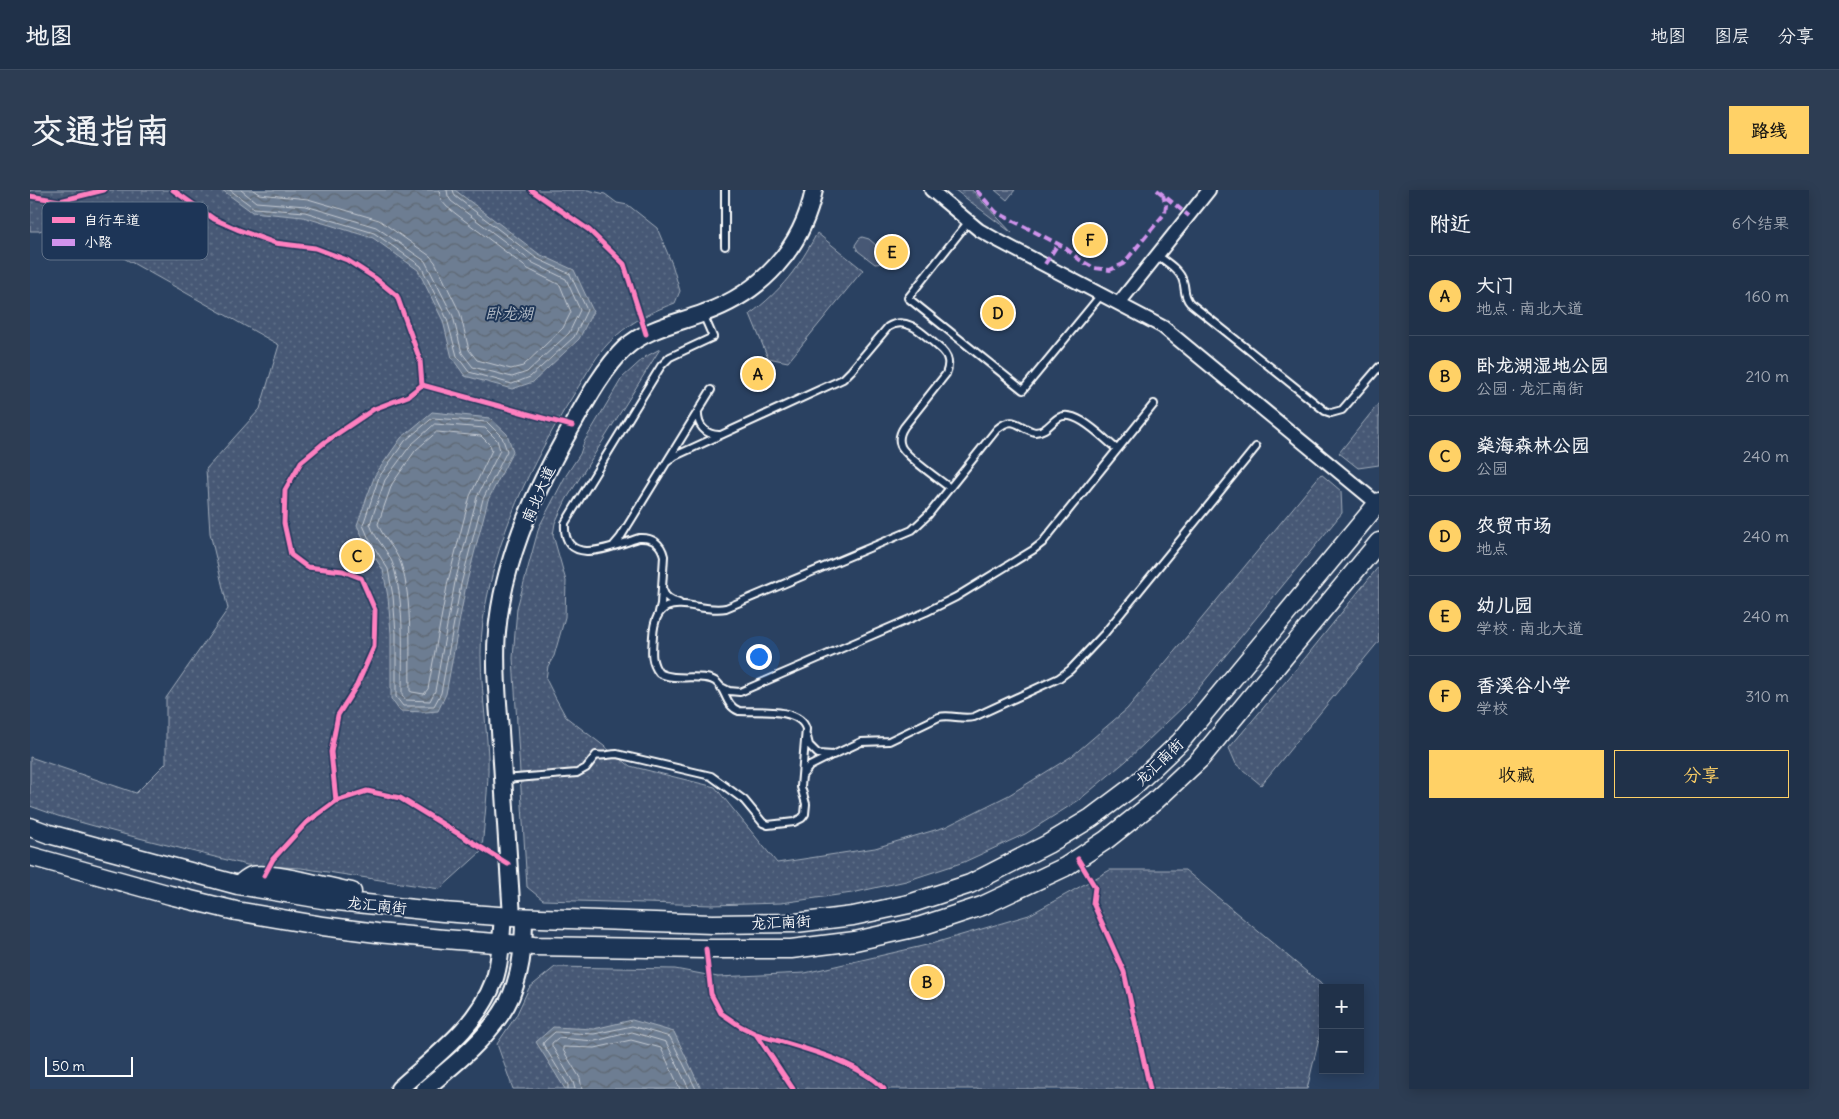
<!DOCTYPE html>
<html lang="zh">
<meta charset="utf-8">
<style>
body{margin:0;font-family:Delius,"LXGW WenKai TC",sans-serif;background:#2d3d53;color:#f1f3f6}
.controls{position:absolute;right:15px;bottom:15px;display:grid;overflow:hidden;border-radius:0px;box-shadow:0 2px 12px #0003}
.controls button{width:45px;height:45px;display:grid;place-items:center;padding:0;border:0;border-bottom:1px solid #3d4c61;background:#203149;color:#f1f3f6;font:25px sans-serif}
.scale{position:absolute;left:15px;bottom:12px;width:88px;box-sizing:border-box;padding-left:5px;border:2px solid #fff;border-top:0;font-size:14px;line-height:18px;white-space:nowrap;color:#fff;-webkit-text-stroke:4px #1d3557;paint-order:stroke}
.you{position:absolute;left:728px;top:466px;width:18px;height:18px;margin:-12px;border:4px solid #fff;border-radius:50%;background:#1a73e8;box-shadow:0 0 0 8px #1a73e833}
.badge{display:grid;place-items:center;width:32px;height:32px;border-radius:50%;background:#ffd166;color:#111;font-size:16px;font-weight:700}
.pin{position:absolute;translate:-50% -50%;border:2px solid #fff;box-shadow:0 1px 5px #0006}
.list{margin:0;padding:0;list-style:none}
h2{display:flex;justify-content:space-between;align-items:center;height:65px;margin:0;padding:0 20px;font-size:21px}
h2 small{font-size:16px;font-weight:400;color:#a2a9b4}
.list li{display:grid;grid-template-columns:32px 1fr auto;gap:15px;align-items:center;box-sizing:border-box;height:80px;padding:0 20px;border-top:1px solid #3d4c61}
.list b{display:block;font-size:19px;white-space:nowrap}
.list p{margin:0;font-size:16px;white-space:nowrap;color:#a2a9b4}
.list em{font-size:16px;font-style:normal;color:#a2a9b4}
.actions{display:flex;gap:10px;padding:15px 20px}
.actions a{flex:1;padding:11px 0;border:1px solid #ffd166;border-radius:0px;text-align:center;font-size:18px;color:#ffd166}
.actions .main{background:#ffd166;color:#111}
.map{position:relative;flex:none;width:1349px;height:899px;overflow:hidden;border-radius:0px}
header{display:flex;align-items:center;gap:30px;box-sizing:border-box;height:70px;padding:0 25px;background:#203149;border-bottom:1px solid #3d4c61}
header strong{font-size:24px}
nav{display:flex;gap:28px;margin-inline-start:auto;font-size:18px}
.intro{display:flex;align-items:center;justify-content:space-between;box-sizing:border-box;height:120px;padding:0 30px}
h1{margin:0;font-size:35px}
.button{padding:12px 22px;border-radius:0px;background:#ffd166;color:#111;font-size:18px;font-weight:700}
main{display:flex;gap:30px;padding:0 30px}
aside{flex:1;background:#203149;border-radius:0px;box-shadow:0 2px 12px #0003}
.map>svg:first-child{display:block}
.green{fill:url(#green-dots);stroke:#a2acba}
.pitch{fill:#465975;stroke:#a2acba}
.water{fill:url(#water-waves);stroke:#a7b1be}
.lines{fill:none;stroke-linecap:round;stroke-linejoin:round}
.shore{stroke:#c5cbd3;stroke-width:1}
.service-casing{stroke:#fff;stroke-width:10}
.minor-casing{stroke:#fff;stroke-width:16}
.tertiary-casing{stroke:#fff;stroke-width:20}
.secondary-casing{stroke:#fff;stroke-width:21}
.service{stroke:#1d3557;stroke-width:6}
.minor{stroke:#1d3557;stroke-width:12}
.tertiary{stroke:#1d3557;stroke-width:16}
.secondary{stroke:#1d3557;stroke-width:18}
.quiet{stroke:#d193ec;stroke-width:4;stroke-dasharray:8 4;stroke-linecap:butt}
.cycleway-casing{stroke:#1d3557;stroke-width:8}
.cycleway{stroke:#ff80c0;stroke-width:5}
.labels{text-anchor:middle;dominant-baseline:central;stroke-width:4;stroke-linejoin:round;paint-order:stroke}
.street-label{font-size:15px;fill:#fff;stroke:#1d3557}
.water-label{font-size:16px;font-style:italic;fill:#b6bec8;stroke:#1d3557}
.key{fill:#1d3557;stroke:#617289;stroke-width:1}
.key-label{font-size:14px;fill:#fff}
</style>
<header>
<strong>地图</strong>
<nav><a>地图</a><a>图层</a><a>分享</a></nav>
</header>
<div class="intro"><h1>交通指南</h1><a class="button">路线</a></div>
<main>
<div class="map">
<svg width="1349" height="899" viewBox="0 0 1349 899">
<defs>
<pattern id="green-dots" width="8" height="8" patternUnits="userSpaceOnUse" patternTransform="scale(1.25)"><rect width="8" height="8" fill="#465975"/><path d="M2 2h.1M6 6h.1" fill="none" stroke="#62728a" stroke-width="1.8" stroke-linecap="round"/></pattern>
<pattern id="water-waves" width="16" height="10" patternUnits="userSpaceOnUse" patternTransform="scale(1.25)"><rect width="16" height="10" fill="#6d7d92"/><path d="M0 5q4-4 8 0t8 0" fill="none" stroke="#5e6772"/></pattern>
</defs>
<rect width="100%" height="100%" fill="#2a4161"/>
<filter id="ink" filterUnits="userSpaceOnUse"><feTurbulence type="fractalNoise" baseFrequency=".02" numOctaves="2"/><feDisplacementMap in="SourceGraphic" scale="10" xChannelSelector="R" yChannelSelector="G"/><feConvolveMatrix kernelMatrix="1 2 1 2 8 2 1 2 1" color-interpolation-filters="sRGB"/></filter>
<g filter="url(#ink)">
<path class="green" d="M0 0H558L575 4 587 13 598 15 627 38 642 74 650 101 645 113C623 121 604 130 586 146 568 161 556 185 544 204 499 277 466 345 453 431 447 475 456 522 458 567 459 598 454 630 452 661L410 699 271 678 217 675 93 644 28 626 0 616V567L106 603 136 573V508L198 419 180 343 176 279 230 219 249 155 33 34 9 41H0Z
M925 0H942L982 43Z
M787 43 833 80 758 172 738 168 720 124C751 101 769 77 787 43Z
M630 159 536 310 525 333 523 345 536 391 535 427 524 466 518 476 516 489 525 507 536 527 600 576 685 597 747 673 845 658 915 637 979 605 1042 566 1097 519 1291 284 1311 301 1312 323 1155 515 1096 571 1049 610 995 644 934 672 876 691 822 703 751 713 682 715 513 710 497 697 483 468 487 418 509 337 535 287 550 264 554 252 592 188 615 167Z
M1349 213V275L1328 278 1309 263Z
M1349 376V451L1231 595 1206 574 1199 558 1263 483Z
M1080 680H1155L1296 798H1293V832L1277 899H483L467 854 486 826 499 798 525 777 645 779 688 787 775 783 901 754 999 725Z"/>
<path class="pitch" d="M965 0H985L977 10Z
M832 47 839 49 855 63C856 70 853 74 845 74L828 61 825 55 829 49Z"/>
<path class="water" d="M192 0H425L509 64 544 80 563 121 549 149 503 192 482 199 435 186 422 168 413 131 388 80 343 48 273 27 222 22Z
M402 222 460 228 477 244 483 261 458 310 436 395 416 504 408 521 396 522 370 521 361 509V443L358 407 353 380 335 352 327 335 345 285 371 248Z
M602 830 644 842 671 899H535L506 852 523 837 564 839Z"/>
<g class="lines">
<path class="shore" d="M200 0 224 18 275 22 344 43 391 76 417 129 427 166 439 182 482 194 500 187 544 147 557 120 540 84 506 68 425 6 423 0
M211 0 226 12 276 16 346 37 395 71 423 126 432 163 443 177 482 187 497 182 539 143 550 120 536 89 503 73 421 11 418 6 417 0
M223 0 229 4 278 9 349 30 400 66 405 72 430 123 439 160 447 170 481 179 493 176 533 138 541 122 530 95 498 79 417 17 411 10 409 0
M403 228 457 232 472 247 477 261 453 309 431 394 411 503 404 516H373L366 507V443L363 406 358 379 339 349 333 335 349 287 375 251Z
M405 234 455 238 467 250 470 260 447 307 425 392 405 501 400 511 376 510 372 505C372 463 375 419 364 378 361 363 345 350 340 334L355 290 380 256Z
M407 242 451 246 460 255 462 260 440 306 418 391 398 499 394 504 382 502 380 501C379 462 383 411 371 374 366 359 353 348 348 334L362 294 385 261Z
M538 899V895L513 854 514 852 525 842 564 844 602 836 640 847 666 899
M545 899 543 892 522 856V853L528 848 565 851 602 842 636 852 659 899
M552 899 550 888 533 860V857L565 858 601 850 631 858 650 899"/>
<defs>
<path id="service" d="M695 0V56
M939 31 878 108 993 200 1071 105
M1127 65C1136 72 1150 80 1153 91 1156 100 1153 105 1160 113L1295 221 1301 223 1312 220 1349 177
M668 221C667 235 675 245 689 245
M637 272 645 266 813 189 821 181 858 137C878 124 896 147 912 160 919 167 920 174 916 184L874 237C870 243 868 249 871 256 875 266 910 290 920 298
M584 355 590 348 681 200
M633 400C635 408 641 411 649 413
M629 422 631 414 634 366C631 353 622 347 609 348 586 355 532 380 535 333L631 176 640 167 683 147 673 124
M691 497 699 501 710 502 896 422 926 407 1003 360 1012 353 1124 214
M777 547 779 555 788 564 803 565 831 552 859 551 909 527C921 524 931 530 944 527L1029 488 1040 480 1074 444 1226 257
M772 586 780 576 800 566
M474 589 547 583 556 578 566 565C573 567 579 564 587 564L681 586 714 610 733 633 738 635 764 632 772 628 775 624 776 614 771 597 776 539C770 517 727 522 709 521 694 515 697 499 685 491 672 483 646 492 629 483 620 471 622 461 623 446 626 394 666 424 696 418L882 340 899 324 967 239C985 224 988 238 1005 242 1017 241 1019 234 1028 228 1045 217 1074 249 1087 259"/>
<path id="minor" d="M901 0 949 40 965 49 1133 137 1348 314
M1089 113 1179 0"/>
<path id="tertiary" d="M482 727C478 665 474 603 470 541 468 509 464 475 467 442 473 373 502 307 535 248 552 219 572 180 595 158 617 138 648 133 674 123 731 103 772 59 784 0
M369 899C404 867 447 837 464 791 471 771 471 747 473 726
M395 899C422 876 451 854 471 824 490 797 494 759 494 728"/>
<path id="secondary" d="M0 637 19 644 208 695 298 710 413 722 482 727 682 734 766 733 823 726 879 714 940 694 1018 654 1061 628 1105 595 1151 551 1349 312
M0 666 140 705 206 721 293 736 347 743 414 749 504 756 676 759H761L825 751 888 737 952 716 1035 677 1076 650 1124 612 1170 569 1349 352
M209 695C213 692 218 687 222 686 240 681 300 698 322 702"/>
</defs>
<use href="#service" class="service-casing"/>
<use href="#minor" class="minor-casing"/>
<use href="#tertiary" class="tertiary-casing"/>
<use href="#secondary" class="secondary-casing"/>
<use href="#service" class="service"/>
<use href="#minor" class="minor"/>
<use href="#tertiary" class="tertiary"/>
<use href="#secondary" class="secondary"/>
<path class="quiet" d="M946 0 966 22 1034 57 1050 70 1064 78 1080 80 1093 74 1135 23 1136 15 1133 5
M1127 0 1159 26
M1015 74 1028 54"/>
<defs>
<path id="cycleway" d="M143 0 184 29 209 40 245 53 285 58 317 70 345 88 367 106 390 170 392 195 378 206 344 219 295 252 271 272 255 300 254 333 261 365 277 377 313 381 331 388 345 420 344 457 327 495 308 525 301 562 306 611
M501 0 559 40 594 74 616 144
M0 6 30 11 74 0
M392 195 542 236
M1048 669 1065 697 1063 713 1094 782 1120 899
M234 686 243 669 276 633 306 611 337 601 370 608 478 674
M676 759 681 804 691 823 710 836 726 844 763 899
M726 844C766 857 825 869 854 899"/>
</defs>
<use href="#cycleway" class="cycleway-casing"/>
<use href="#cycleway" class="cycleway"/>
</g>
</g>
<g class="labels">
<g class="street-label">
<text transform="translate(508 304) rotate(-66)">南北大道</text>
<text transform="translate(1129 572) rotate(-44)">龙汇南街</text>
<text transform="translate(347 715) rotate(6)">龙汇南街</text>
<text transform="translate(751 732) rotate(-3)">龙汇南街</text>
</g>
<g class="water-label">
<text x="479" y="123">卧龙湖</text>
</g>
</g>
<rect x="12" y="12" width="166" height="58" rx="8" class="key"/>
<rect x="22" y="27" width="23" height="6" fill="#ff80c0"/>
<rect x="22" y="49" width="23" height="7" fill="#d193ec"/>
<g class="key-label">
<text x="54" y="35">自行车道</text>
<text x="54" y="57">小路</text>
</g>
</svg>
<div class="controls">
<button>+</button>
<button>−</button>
</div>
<div class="scale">50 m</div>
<div class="you"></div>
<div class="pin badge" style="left:728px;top:184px">A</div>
<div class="pin badge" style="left:897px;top:792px">B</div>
<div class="pin badge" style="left:327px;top:366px">C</div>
<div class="pin badge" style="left:968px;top:123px">D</div>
<div class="pin badge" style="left:862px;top:62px">E</div>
<div class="pin badge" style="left:1060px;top:50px">F</div>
</div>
<aside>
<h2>附近<small>6个结果</small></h2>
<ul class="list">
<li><span class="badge">A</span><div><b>大门</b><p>地点 · 南北大道</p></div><em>160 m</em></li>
<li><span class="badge">B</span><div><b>卧龙湖湿地公园</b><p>公园 · 龙汇南街</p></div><em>210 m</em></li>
<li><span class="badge">C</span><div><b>燊海森林公园</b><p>公园</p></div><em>240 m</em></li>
<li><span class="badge">D</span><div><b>农贸市场</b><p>地点</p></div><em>240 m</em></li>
<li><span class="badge">E</span><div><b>幼儿园</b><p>学校 · 南北大道</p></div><em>240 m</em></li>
<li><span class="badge">F</span><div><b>香溪谷小学</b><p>学校</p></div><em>310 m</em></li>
</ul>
<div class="actions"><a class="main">收藏</a><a>分享</a></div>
</aside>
</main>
